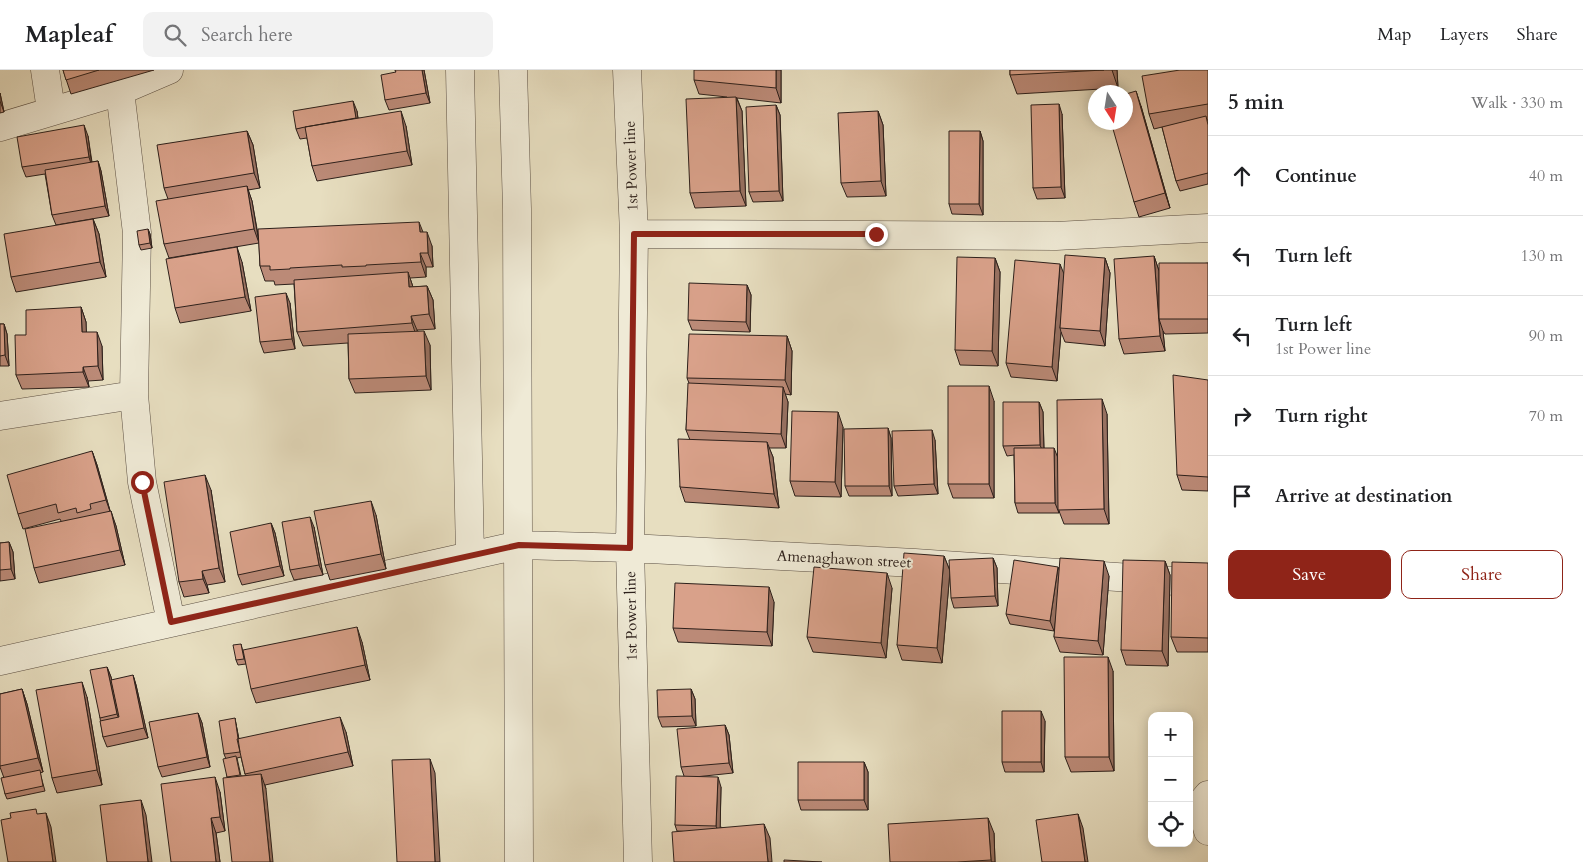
<!DOCTYPE html>
<meta charset="utf-8">
<style>
body{margin:0;font-family:Cardo,serif;background:#f2f2f2;color:#202124}
.controls{position:absolute;right:15px;bottom:15px;display:grid;overflow:hidden;border-radius:10px;box-shadow:0 2px 12px #0003}
.controls button{width:45px;height:45px;display:grid;place-items:center;padding:0;border:0;border-bottom:1px solid #e0e0e0;background:#fff;color:#202124;font:25px sans-serif}
.compass{position:absolute;left:1088px;top:15px;width:45px;height:45px;border-radius:50%;background:#fff;box-shadow:0 2px 12px #0003;rotate:168deg}
.stop{position:absolute;width:15px;height:15px;margin:-11px;border:4px solid #8f2418;border-radius:50%;background:#fff}
.stop.end{background:#8f2418;border-color:#fff;box-shadow:0 1px 5px #0008}
.list{margin:0;padding:0;list-style:none}
h2{display:flex;justify-content:space-between;align-items:center;height:65px;margin:0;padding:0 20px;font-size:21px}
h2 small{font-size:16px;font-weight:400;color:#757577}
.list li{display:grid;grid-template-columns:32px 1fr auto;gap:15px;align-items:center;box-sizing:border-box;height:80px;padding:0 20px;border-top:1px solid #e0e0e0}
.list b{display:block;font-size:19px;white-space:nowrap}
.list p{margin:0;font-size:16px;white-space:nowrap;color:#757577}
.list em{font-size:16px;font-style:normal;color:#757577}
.actions{display:flex;gap:10px;padding:15px 20px}
.actions a{flex:1;padding:11px 0;border:1px solid #8f2418;border-radius:10px;text-align:center;font-size:18px;color:#8f2418}
.actions .main{background:#8f2418;color:#fff}
.icon{flex:none;width:28px;height:28px;fill:none;stroke:currentColor;stroke-width:2;stroke-linecap:round;stroke-linejoin:round}
.map{position:relative;flex:none;width:1208px;height:792px;overflow:hidden}
header{display:flex;align-items:center;gap:30px;box-sizing:border-box;height:70px;padding:0 25px;background:#fff;border-bottom:1px solid #e0e0e0}
header strong{font-size:24px}
nav{display:flex;gap:28px;margin-inline-start:auto;font-size:18px}
.search{width:350px;height:45px;background:#f2f2f2;display:flex;align-items:center;gap:12px;box-sizing:border-box;padding:0 18px;border-radius:10px;color:#757577;font-size:19px}
main{display:flex}
aside{flex:1;background:#fff}
.map>svg:first-child{display:block}
.lines{fill:none;stroke-linecap:round;stroke-linejoin:round}
.minor-casing{stroke:#5c5044;stroke-width:29}
.minor{stroke:#efead6;stroke-width:28}
.wall{fill:#bb8a77;stroke:#2d201b;fill-rule:evenodd}
.shaded-wall{fill:#987161;stroke:#2d201b}
.building{fill:#d9a18a;stroke:#2d201b}
.route{stroke:#8f2418;stroke-width:6}
.labels{text-anchor:middle;dominant-baseline:central;stroke-width:4;stroke-linejoin:round;paint-order:stroke}
.street-label{font-size:15px;fill:#2d201b;stroke:#efead6}
</style>
<header>
<strong>Mapleaf</strong>
<div class="search"><svg class="icon" aria-label="search" viewBox="0 0 24 24"><circle cx="10" cy="10" r="6"/><path d="M15 15l6 6"/></svg>Search here</div>
<nav><a>Map</a><a>Layers</a><a>Share</a></nav>
</header>
<main>
<div class="map">
<svg width="1208" height="792" viewBox="0 0 1208 792">
<rect width="100%" height="100%" fill="#e7dec0"/>
<filter id="stains"><feTurbulence type="fractalNoise" baseFrequency=".004" numOctaves="4"/><feColorMatrix values="0 0 0 0 .2 0 0 0 0 .09 0 0 0 0 .02 0 0 0 .5 -.17"/></filter>
<radialGradient id="worn" r=".72"><stop offset=".6" stop-color="#630" stop-opacity="0"/><stop offset="1" stop-color="#630" stop-opacity=".3"/></radialGradient>
<g class="lines">
<defs>
<path id="minor" d="M45 0 51 40
M460 0 470 486
M513 0 517 139 519 792
M627 0 634 164 630 478 638 792
M120 21 137 163 134 325 142 412 171 552
M0 57 120 21 169 0
M634 164 1056 166 1208 158
M0 346 134 325
M0 591 519 475 630 478 915 493 1189 512H1208
M1208 725 1203 731 1205 750 1208 761"/>
</defs>
<use href="#minor" class="minor-casing"/>
<use href="#minor" class="minor"/>
</g>
<path class="wall" d="M63 0H154L71 24Z
M395 0H424L430 33 389 40 385 30 396 2Z
M781 0V33L737 28 742 41 746 136 695 138 690 123 727 27 699 24 694 10Z
M1010 0H1117L1118 18 1017 24 1010 5Z
M1208 0V50H1207L1208 52V114L1180 121 1176 111 1162 57 1154 59 1149 44Z
M0 23 4 42 0 43Z
M776 35 780 45 783 131 753 132 749 122Z
M1141 36 1170 138 1139 147 1134 132Z
M357 41 358 48 406 56 412 95 317 111 312 96 307 68 300 69 296 59Z
M878 41 883 55 886 126 847 127 841 113Z
M1062 44 1065 128 1037 129 1033 118Z
M247 61 253 75 260 118 248 120 252 131 259 170 423 162 432 176 433 197H426V207L410 208 413 217 427 216 433 230 435 259 417 260 430 275 431 320 355 323 349 309 348 273 303 276 297 262 294 214 275 215 274 211H265L260 196 259 173 169 188 164 174 168 129 164 118Z
M980 61 983 71V145L952 144 949 134Z
M88 66 92 92 98 91 101 101 109 146 56 155 52 145 45 104 26 107 22 97Z
M93 149 99 164 106 207 16 222 11 207Z
M148 159 150 164 152 178 141 180 139 175Z
M1154 186 1159 201 1208 193V263L1165 264 1163 261 1165 281 1124 284 1119 269Z
M995 188 1000 202 998 296 960 295 955 280Z
M1105 188 1110 203 1105 276 1065 272 1061 262 1057 311 1011 307 1006 293Z
M242 192 251 241 180 253 175 238Z
M747 215 751 225 750 262 692 260 688 250Z
M290 233 295 279 264 283 260 272Z
M81 237 86 252V262L102 276 103 310 88 311 89 317 22 319 16 305 26 265Z
M0 254H4L7 264 9 296H0Z
M787 266 792 281 791 325 785 324 788 332 786 378H769L773 387 779 438 685 432 680 417 690 370 686 360 689 313 687 308Z
M1208 310V421L1182 420 1177 405Z
M994 331V428H953L948 414Z
M1039 332 1043 342 1044 378 1058 387 1107 344 1109 454H1064L1059 441V443H1018L1015 433 1014 385 1007 386 1003 376Z
M843 357 841 427 795 426 790 411Z
M888 358 891 368 892 426H849L845 416Z
M935 370 938 424 898 426 894 416Z
M92 381 97 395 110 441 116 456 125 495 39 513 34 498 61 451 60 449 23 459 18 444Z
M211 420 225 512 207 515 209 523 184 527 179 512Z
M376 445 386 499 330 510 325 495Z
M271 453 275 463 284 506 242 515 238 505Z
M314 457 323 505 294 510 290 500Z
M9 472 13 482 15 509 0 511V473Z
M944 486 950 501 942 593 902 590 897 575Z
M993 488 997 498 998 536 954 538 951 528Z
M1165 491 1170 505 1168 596 1126 595 1121 580Z
M1208 493V582H1177L1171 567Z
M1059 501 1109 506 1103 585 1060 582 1054 567 1056 548 1054 561 1010 554 1006 544Z
M892 518 886 588 813 582 807 567Z
M774 532 772 576 678 572 673 558Z
M362 572 370 610 256 633 251 619Z
M241 574 246 594 238 595 236 590Z
M107 597 111 607 119 647 133 605 136 615 148 668 107 677 103 667 100 648Z
M1113 601 1114 701 1071 702 1065 687Z
M22 619 27 634 43 702 40 703 45 721 7 729 5 724 4 708 0 697V624Z
M691 619 695 629 696 656 662 657 658 647Z
M87 627 102 715 57 723 52 708Z
M198 643 202 653 210 697 162 707 158 697Z
M1045 651 1044 702H1005L1002 692Z
M236 654 239 669 346 662 353 696 265 715 266 719 227 707 226 689 224 684ZM241 687 245 704 246 706H241L237 688Z
M725 655 729 665 733 703 695 707 721 717 720 757 770 768 677 761 675 755 684 706 681 697Z
M864 692 868 702V740H801L798 730Z
M220 722 225 761 216 763 220 792H171Z
M994 763 995 792H890Z"/>
<path class="shaded-wall" d="M422 0H424L430 33 426 23Z
M776 0H781V33L776 18Z
M1112 0H1117L1118 18Z
M1136 21 1141 36 1170 138 1165 123Z
M0 23 4 42 0 31Z
M736 27 742 41 746 136 740 121Z
M353 31 357 41 359 59 356 49Z
M1059 34 1062 44 1065 128 1061 117Z
M776 35 780 45 783 131 779 121Z
M401 41 406 56 412 95 407 81Z
M878 41 883 55 886 126 881 111Z
M84 55 88 66 92 97 89 87Z
M247 61 253 75 260 118 254 103Z
M980 61 983 71V145L979 134Z
M98 91 101 101 109 146 105 136Z
M247 116 252 131 259 173 254 159Z
M93 149 99 164 106 207 100 192Z
M419 152 425 167 420 162Z
M148 159 150 164 152 178 150 173Z
M427 162 432 176 433 197 428 183Z
M237 177 242 192 251 241 245 227Z
M420 183 426 197V207L421 192Z
M1154 186 1159 201V249L1163 261 1165 281 1160 266Z
M995 188 1000 202 998 296 992 281Z
M1105 188 1110 203 1105 276 1100 261Z
M1060 194 1066 209 1060 258 1061 262 1057 311 1052 297Z
M408 202 413 217H409Z
M747 215 751 225 750 262 746 252Z
M427 216 433 230 435 259 429 244Z
M286 223 290 233 295 279 292 269Z
M81 237 86 252 87 277 82 262Z
M411 246 417 260V268L412 253Z
M4 254 7 264 9 296 5 285Z
M424 261 430 275 431 320 426 306Z
M97 262 102 276 103 310 98 296Z
M787 266 792 281 791 325 785 310Z
M83 297 88 311 89 317 83 302Z
M989 316 994 331V428L989 414Z
M783 317 788 332 786 378 781 364Z
M1102 329 1107 344 1109 454 1104 439Z
M1039 332 1043 342 1044 385 1040 375Z
M838 342 843 357 841 427 835 412Z
M888 358 891 368 892 426 889 416Z
M932 360 935 370 938 424 934 414Z
M767 372 773 387 779 438 774 424Z
M1054 378 1058 388 1059 443 1055 433Z
M92 381 97 395 111 444 106 430Z
M205 405 211 420 225 512 219 498Z
M371 431 376 445 386 499 381 484Z
M111 441 116 456 125 495 120 480Z
M310 447 314 457 323 505 319 495Z
M271 453 275 463 284 506 280 496Z
M9 472 13 482 15 509 11 499Z
M944 486 950 501 942 593 937 578Z
M993 488 997 498 998 536 995 526Z
M1104 491 1109 506 1103 585 1098 571Z
M1165 491 1170 505 1168 596 1162 581Z
M1058 497 1062 507 1054 561 1050 551Z
M202 501 207 515 209 523 203 509Z
M887 503 892 518 886 588 881 573Z
M769 517 774 532 772 576 767 562Z
M357 557 362 572 370 610 365 595Z
M1108 587 1113 601 1114 701 1109 687Z
M107 597 111 607 121 654 117 644Z
M133 605 136 615 148 668 144 658Z
M82 612 87 627 102 715 97 700Z
M22 619 27 634 43 702 38 688Z
M691 619 695 629 696 656 692 646Z
M1041 641 1045 651 1044 702 1041 692Z
M198 643 202 653 210 697 207 687Z
M340 647 346 662 353 696 348 682Z
M235 648 236 654 242 687 240 682Z
M725 655 729 665 733 703 729 693Z
M430 689 435 703 440 792H435Z
M864 692 868 702V740L864 730Z
M261 704 266 719 273 792H270Z
M215 707 220 722 225 761 220 747Z
M718 707 721 717 720 766 716 756Z
M141 730 146 745 152 792H148Z
M46 743 51 757 56 792H53Z
M1078 744 1083 758 1088 792H1085Z
M211 748 216 763 220 792H216Z
M988 748 994 763 995 792H992L991 790Z
M764 754 770 768 772 792H768Z"/>
<path class="building" d="M63 0H99L66 10Z
M395 0H422L426 23 385 30 381 5 396 2Z
M694 0H776V18L694 10Z
M1010 0H1104L1010 5Z
M1180 0H1208V34L1149 44 1142 6Z
M1136 21 1165 123 1134 132 1111 52H1126V24Z
M736 27 740 121 690 123 686 29Z
M353 31 356 48 305 57 296 59 293 41Z
M1059 34 1061 117 1033 118 1031 35Z
M776 35 779 121 749 122 746 37Z
M401 41 407 81 312 96 305 57Z
M878 41 881 111 841 113 838 43Z
M1206 46 1208 55V103L1176 111 1162 57Z
M84 55 89 87 22 97 17 67Z
M247 61 254 103 164 118 157 75Z
M949 61H980L979 134H949Z
M98 91 105 136 52 145 45 100Z
M247 116 254 159 164 174 156 131Z
M93 149 100 192 11 207 4 164Z
M419 152 420 162H427L428 183H420L421 192 366 195V196L342 197V195L290 198V199L270 200V196H260L258 159Z
M148 159 150 173 139 175 137 161Z
M237 177 245 227 175 238 166 189Z
M1065 185 1105 188 1100 261 1060 258Z
M1154 186 1160 266 1119 269 1114 189Z
M957 187 995 188 992 281 955 280Z
M1015 190 1060 194 1052 297 1006 293Z
M1159 193H1208V249H1159Z
M408 202 409 217 427 216 429 244 411 246 412 253 297 262 294 210Z
M689 213 747 215 746 252 688 250Z
M286 223 292 269 260 272 255 227Z
M81 237 82 262H97L98 296 83 297V302L16 305 15 265H26V240Z
M0 254H4L5 285 0 286Z
M424 261 426 306 349 309 348 264Z
M689 264 787 266 785 310 687 308Z
M1173 305 1208 310V407L1177 405Z
M688 313 783 317 781 364 686 360Z
M948 316H989V414H948Z
M1102 329 1104 439 1058 440 1057 330Z
M1003 332H1039L1040 375 1003 376Z
M792 341 838 342 835 412 790 411Z
M888 358 889 416H845L844 359Z
M932 360 934 414 894 416 892 361Z
M678 369 767 372 774 424 680 417Z
M1014 378H1054L1055 433H1015Z
M92 381 106 430 90 434 91 439 77 443 76 438 58 443 56 434 18 444 7 405Z
M205 405 219 498 202 501 203 509 179 512 164 412Z
M371 431 381 484 325 495 314 441Z
M111 441 120 480 34 498 25 459Z
M310 447 319 495 290 500 282 452Z
M271 453 280 496 238 505 230 462Z
M9 472 11 499 0 500V473Z
M904 483 944 486 937 578 897 575Z
M993 488 995 526 951 528 949 490Z
M1060 488 1104 491 1098 571 1054 567Z
M1014 490 1058 497 1050 551 1006 544Z
M1123 490 1165 491 1162 581 1121 580Z
M1172 492 1208 493V568L1171 567Z
M814 497 887 503 881 573 807 567Z
M675 513 769 517 767 562 673 558Z
M357 557 365 595 251 619 243 580Z
M241 574 244 589 236 590 233 575Z
M1064 587H1108L1109 687H1065Z
M107 597 117 644 100 648 90 600Z
M133 605 144 658 103 667 100 651 119 647 111 610Z
M82 612 97 700 52 708 36 620Z
M22 619 38 688 0 696V624Z
M691 619 692 646 658 647 657 620Z
M1002 641H1041V692H1002Z
M198 643 207 687 158 697 149 652Z
M340 647 348 682 245 704 237 669Z
M235 648 240 682 224 684 219 651Z
M725 655 729 693 681 697 677 659Z
M236 686 240 705 227 707 223 689Z
M430 689 435 792H397L392 690Z
M798 692H864V730H798Z
M40 700 43 716 5 724 1 708Z
M261 704 270 792H232L223 708Z
M676 706 718 707 716 756 675 755Z
M215 707 220 747 211 748 216 792H171L161 714Z
M141 730 148 792H107L100 735Z
M36 739 37 744 46 743 53 792H8L1 750 11 748 10 743Z
M1078 744 1085 792H1042L1036 750Z
M988 748 991 790 957 792H890L888 754Z
M764 754 768 792H674L672 762Z
M784 790 822 792H784Z"/>
<g class="lines">
<path class="route" d="M142 412 171 552 519 475 630 478 634 164H876"/>
</g>
<g class="labels">
<g class="street-label">
<text transform="translate(631 96) rotate(-92)">1st Power line</text>
<text transform="translate(844 489) rotate(3)">Amenaghawon street</text>
<text transform="translate(631 546) rotate(-91)">1st Power line</text>
</g>
</g>
<rect width="100%" height="100%" filter="url(#stains)"/>
<rect width="100%" height="100%" fill="url(#worn)"/>
</svg>
<div class="controls">
<button>+</button>
<button>−</button>
<button><svg class="icon" aria-label="locate" viewBox="0 0 24 24"><circle cx="12" cy="12" r="6"/><path d="M12 2v4M12 18v4M2 12h4M18 12h4"/></svg></button>
</div>
<svg class="compass" viewBox="-18 -18 36 36"><path d="M0-13l5 13h-10z" fill="#e53935"/><path d="M0 13l5-13h-10z" fill="#757577"/></svg>
<div class="stop" style="left:142px;top:412px"></div>
<div class="stop end" style="left:876px;top:164px"></div>
</div>
<aside>
<h2>5 min<small>Walk · 330 m</small></h2>
<ul class="list">
<li><svg class="icon" aria-label="ahead" viewBox="0 0 24 24"><path d="M12 20V5M6 11l6-6 6 6"/></svg><div><b>Continue</b></div><em>40 m</em></li>
<li><svg class="icon" aria-label="left" viewBox="0 0 24 24"><path d="M17 20v-9H6M10 6l-5 5 5 5"/></svg><div><b>Turn left</b></div><em>130 m</em></li>
<li><svg class="icon" aria-label="left" viewBox="0 0 24 24"><path d="M17 20v-9H6M10 6l-5 5 5 5"/></svg><div><b>Turn left</b><p>1st Power line</p></div><em>90 m</em></li>
<li><svg class="icon" aria-label="right" viewBox="0 0 24 24"><path d="M7 20v-9h11M14 6l5 5-5 5"/></svg><div><b>Turn right</b></div><em>70 m</em></li>
<li><svg class="icon" aria-label="arrive" viewBox="0 0 24 24"><path d="M6 21V4h12l-3 4 3 4H6"/></svg><div><b>Arrive at destination</b></div></li>
</ul>
<div class="actions"><a class="main">Save</a><a>Share</a></div>
</aside>
</main>
